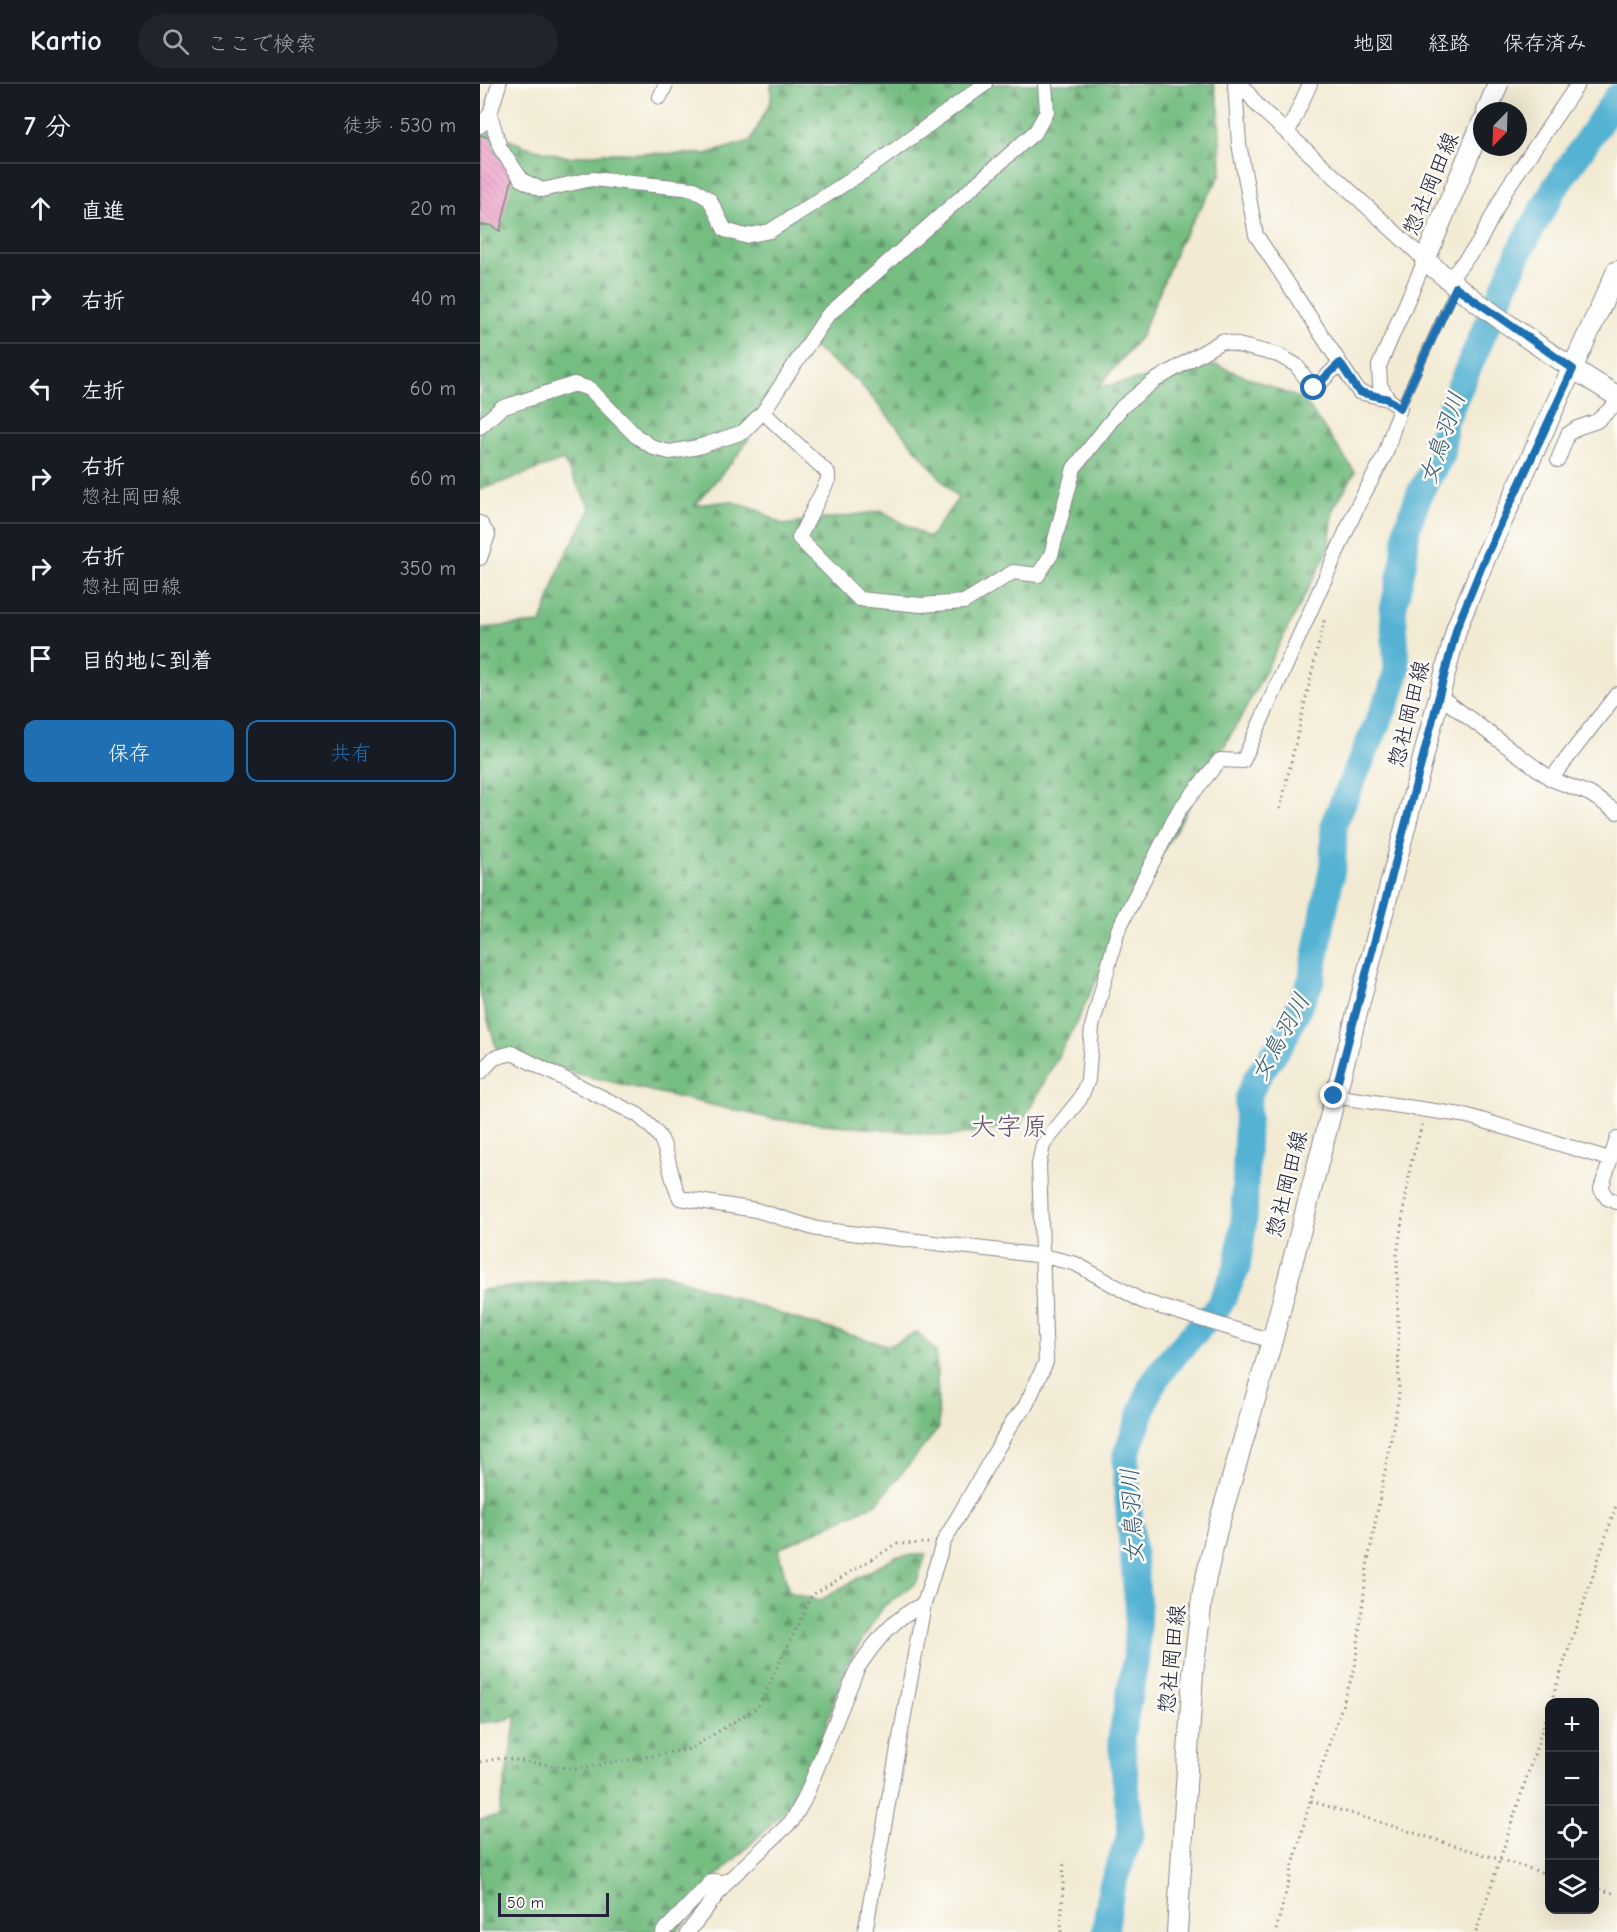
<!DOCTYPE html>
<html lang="ja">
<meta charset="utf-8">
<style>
body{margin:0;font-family:"Comic Neue","Klee One",sans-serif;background:#20242c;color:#f1f3f6}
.controls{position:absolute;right:18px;bottom:18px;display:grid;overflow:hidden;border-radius:12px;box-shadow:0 6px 24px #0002}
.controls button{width:54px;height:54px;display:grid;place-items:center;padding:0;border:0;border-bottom:2px solid #363941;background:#171b24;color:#f1f3f6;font:30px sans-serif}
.compass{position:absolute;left:993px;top:18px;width:54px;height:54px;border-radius:50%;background:#171b24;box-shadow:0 6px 24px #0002;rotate:203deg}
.scale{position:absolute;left:18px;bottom:15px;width:111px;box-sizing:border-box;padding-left:6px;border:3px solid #22223b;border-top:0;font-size:16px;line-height:21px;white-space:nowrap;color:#22223b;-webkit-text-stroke:4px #fdfcf7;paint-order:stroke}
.stop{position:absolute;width:18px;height:18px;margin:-14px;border:4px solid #1f6fb2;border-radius:50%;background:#fff}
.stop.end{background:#1f6fb2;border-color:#fff;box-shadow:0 2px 6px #0008}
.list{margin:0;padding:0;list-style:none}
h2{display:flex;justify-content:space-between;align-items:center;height:78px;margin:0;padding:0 24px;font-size:26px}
h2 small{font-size:20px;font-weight:400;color:#9ea1a6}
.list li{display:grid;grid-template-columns:39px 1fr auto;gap:18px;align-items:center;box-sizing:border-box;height:90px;padding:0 24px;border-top:2px solid #363941}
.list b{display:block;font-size:22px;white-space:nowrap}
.list p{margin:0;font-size:20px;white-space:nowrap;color:#9ea1a6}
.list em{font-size:20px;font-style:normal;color:#9ea1a6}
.actions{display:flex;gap:12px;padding:18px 24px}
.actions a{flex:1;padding:14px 0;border:2px solid #1f6fb2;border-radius:12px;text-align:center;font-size:21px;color:#1f6fb2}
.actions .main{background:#1f6fb2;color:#fff}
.icon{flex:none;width:33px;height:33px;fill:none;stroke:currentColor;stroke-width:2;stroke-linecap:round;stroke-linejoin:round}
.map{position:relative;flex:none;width:1137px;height:1848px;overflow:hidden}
header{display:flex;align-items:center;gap:36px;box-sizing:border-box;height:84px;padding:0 30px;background:#171b24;border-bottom:2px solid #363941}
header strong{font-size:28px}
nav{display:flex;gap:33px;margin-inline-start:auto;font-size:21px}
.search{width:420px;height:54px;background:#20242c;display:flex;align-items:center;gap:15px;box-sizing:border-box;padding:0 21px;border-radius:33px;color:#9ea1a6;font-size:22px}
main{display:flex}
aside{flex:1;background:#171b24}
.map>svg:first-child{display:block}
.forest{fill:url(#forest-firs);stroke:#4c705e;stroke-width:1.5;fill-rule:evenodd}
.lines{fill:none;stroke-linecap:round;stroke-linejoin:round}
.river{stroke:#55b2d3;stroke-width:27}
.building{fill:url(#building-back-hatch)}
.service-casing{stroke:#8a8687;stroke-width:10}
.minor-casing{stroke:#8a8687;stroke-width:16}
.secondary-casing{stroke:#8a8687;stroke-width:22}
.path{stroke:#8a8687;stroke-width:3;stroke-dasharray:1.5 4.5;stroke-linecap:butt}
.service{stroke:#fff;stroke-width:7}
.minor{stroke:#fff;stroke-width:14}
.secondary{stroke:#fff;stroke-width:20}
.route{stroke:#1f6fb2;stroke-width:8}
.labels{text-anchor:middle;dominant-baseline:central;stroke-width:5;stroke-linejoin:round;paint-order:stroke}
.street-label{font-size:22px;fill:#22223b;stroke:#fdfcf7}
.water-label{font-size:24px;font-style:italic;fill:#365c78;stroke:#fdfcf7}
.quarter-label{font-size:26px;fill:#694d6d;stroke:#fdfcf7}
</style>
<header>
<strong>Kartio</strong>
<div class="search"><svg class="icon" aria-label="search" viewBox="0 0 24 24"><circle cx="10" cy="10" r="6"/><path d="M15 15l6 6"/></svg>ここで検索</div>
<nav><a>地図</a><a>経路</a><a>保存済み</a></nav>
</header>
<main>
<aside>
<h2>7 分<small>徒歩 · 530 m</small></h2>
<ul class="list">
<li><svg class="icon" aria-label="ahead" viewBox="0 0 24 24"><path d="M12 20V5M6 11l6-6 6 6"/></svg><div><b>直進</b></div><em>20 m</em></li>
<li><svg class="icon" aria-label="right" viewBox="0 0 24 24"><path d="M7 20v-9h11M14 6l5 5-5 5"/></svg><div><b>右折</b></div><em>40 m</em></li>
<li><svg class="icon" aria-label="left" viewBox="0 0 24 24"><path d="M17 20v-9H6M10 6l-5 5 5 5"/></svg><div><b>左折</b></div><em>60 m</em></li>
<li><svg class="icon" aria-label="right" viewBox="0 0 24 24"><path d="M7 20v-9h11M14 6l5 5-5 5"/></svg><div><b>右折</b><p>惣社岡田線</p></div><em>60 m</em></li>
<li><svg class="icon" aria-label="right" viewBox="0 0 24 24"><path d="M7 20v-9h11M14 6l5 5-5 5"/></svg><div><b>右折</b><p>惣社岡田線</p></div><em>350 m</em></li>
<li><svg class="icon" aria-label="arrive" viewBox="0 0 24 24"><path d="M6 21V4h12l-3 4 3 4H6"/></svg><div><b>目的地に到着</b></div></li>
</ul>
<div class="actions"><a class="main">保存</a><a>共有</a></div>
</aside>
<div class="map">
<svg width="1137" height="1848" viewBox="0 0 1137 1848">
<defs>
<pattern id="forest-firs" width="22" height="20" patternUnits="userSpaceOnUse" patternTransform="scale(1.5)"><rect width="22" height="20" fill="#76bd82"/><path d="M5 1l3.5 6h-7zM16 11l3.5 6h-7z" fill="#60996c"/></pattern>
<pattern id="building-back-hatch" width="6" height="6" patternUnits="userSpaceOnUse" patternTransform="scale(1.5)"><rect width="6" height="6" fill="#ee9ec9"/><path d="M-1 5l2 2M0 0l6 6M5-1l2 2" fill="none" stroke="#c080a4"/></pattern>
</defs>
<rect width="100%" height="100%" fill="#fdfcf7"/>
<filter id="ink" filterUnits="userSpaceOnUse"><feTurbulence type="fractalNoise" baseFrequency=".0167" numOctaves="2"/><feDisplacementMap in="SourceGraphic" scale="12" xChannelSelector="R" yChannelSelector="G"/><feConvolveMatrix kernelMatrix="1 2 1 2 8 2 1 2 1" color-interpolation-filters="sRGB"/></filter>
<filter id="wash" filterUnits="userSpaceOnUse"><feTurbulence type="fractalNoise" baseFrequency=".008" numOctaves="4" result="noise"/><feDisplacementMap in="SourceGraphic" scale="24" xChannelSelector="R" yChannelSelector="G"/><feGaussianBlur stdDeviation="1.35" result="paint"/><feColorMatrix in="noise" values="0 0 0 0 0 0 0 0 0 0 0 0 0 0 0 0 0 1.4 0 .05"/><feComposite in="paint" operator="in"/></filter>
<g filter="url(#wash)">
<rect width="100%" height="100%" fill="#f2ead3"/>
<path class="forest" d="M291 0H734L739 25 741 90 700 158 661 252 618 303 737 281 824 316 875 388 853 425 849 465 764 628 655 816 595 941 541 1041 470 1052 293 1035 19 972 0 910V544L61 539 82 477 111 425 83 376 0 406V44L47 63 88 73 123 69 226 70 270 57 291 17ZM328 259 379 298 478 415 449 454 402 427 303 441 280 427 250 417 215 421 261 367Z
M183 1189 309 1233 409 1262 437 1248 456 1268 459 1344 397 1419 298 1465 309 1508 339 1517 416 1472 446 1470 437 1498 403 1523 365 1583 333 1681 303 1729 236 1793 197 1848H0V1736L19 1732 37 1630 26 1636 0 1639V1206Z"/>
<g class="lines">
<path class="river" d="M625 1848 631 1805 651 1749 641 1655 656 1574 658 1522 646 1397V1371L671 1302 688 1278 739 1222 757 1184 764 1136 768 1013 777 993 802 958 831 897 853 780 854 739 911 608 917 585 913 526 924 476 927 443 941 406 962 370 964 339 1041 164 1074 105 1137 13"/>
</g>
<g id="blocks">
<path class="building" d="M0 51 10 54 17 71 33 91 20 147 10 141H0Z"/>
</g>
</g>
<g filter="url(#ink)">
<use href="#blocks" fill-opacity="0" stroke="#8a8687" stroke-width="1.5"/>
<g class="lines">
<defs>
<path id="service" d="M920 324 975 204"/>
<path id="minor" d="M761 0 778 22 945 176 899 282 900 301 908 315
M180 13 186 0
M10 30 20 64 42 96 62 106 112 95 214 105 230 116 245 146 265 152 290 147 391 83 505 0
M0 42 10 30 19 0
M808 48 830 0
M969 196 998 160 1027 104 1098 0
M283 328 348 389V396L319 454 379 515 441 521 484 518 533 488 558 491 571 471 594 384 642 323 674 297 742 257 798 271 816 281 834 305 860 279
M0 343 21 324 94 300 110 305 156 352 174 364 190 368 218 363 263 348 283 328 347 232 556 47 567 27 565 0
M1078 376 1088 350 1097 344 1117 337 1137 319
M0 439 8 451 0 474
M958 611 1071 695 1110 710 1137 728
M1071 695 1137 610
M0 989 14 974 32 969 158 1031C166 1039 175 1045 181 1055 190 1073 190 1095 200 1114L276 1126 337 1145 564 1172 596 1180 662 1217 792 1257
M853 1012 988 1032 1129 1075
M1137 1055 1121 1105 1127 1114 1137 1118
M183 1848 232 1797 247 1798
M208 1848 247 1798 312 1737 324 1716 377 1585C394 1559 415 1532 444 1520
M385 1848 444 1520 463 1459 533 1337 545 1323 566 1278 559 1080 563 1061 600 1015 608 996 612 943 638 846 699 726 740 676 763 677 878 421 905 371 920 324 908 315 879 308 776 151 759 60 755 0"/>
<path id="secondary" d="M1007 27 1018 0
M1002 39 945 176C1004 227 1070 271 1137 312
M697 1848 713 1588 723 1507 737 1446 792 1257 977 543 1006 472 1137 187"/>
</defs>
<use href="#service" class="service-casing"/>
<use href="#minor" class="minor-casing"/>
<use href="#secondary" class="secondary-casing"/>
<path class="path" d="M800 725 844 537 843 533
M1071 1618 1137 1419
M0 1678 22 1674 95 1685 210 1665 278 1623 332 1511 417 1460 449 1459
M831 1717 1070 1791
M1114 1804 1137 1810
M796 1846 830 1717 875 1584 887 1483 919 1311 917 1171 931 1079 943 1038
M581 1848 584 1776
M996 1848 1070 1622"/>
<use href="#service" class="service"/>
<use href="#minor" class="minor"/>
<use href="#secondary" class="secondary"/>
</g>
</g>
<g class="lines" filter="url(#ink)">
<path class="route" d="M834 304 860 279 879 308 908 315 920 324 976 203 1093 285 1006 472 977 543 854 1012"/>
</g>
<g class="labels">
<g class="street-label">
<text transform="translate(951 100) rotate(-67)">惣社岡田線</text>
<text transform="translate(929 630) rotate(-76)">惣社岡田線</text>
<text transform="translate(807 1100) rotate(-76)">惣社岡田線</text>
<text transform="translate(692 1575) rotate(-84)">惣社岡田線</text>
</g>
<g class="water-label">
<text transform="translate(962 354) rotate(-71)">女鳥羽川</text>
<text transform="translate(800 953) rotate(-61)">女鳥羽川</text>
<text transform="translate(652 1432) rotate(-93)">女鳥羽川</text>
</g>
<g class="quarter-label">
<text x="529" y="1043">大字原</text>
</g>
</g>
</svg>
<div class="controls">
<button>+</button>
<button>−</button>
<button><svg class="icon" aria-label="locate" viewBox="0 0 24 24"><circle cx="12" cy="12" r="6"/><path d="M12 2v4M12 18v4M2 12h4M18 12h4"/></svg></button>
<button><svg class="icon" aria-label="layers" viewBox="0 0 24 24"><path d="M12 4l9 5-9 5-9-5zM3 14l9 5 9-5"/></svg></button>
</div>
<svg class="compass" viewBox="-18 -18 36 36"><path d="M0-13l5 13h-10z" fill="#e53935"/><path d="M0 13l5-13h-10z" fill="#9ea1a6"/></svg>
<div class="scale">50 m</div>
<div class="stop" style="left:834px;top:304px"></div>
<div class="stop end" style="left:854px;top:1012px"></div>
</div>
</main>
